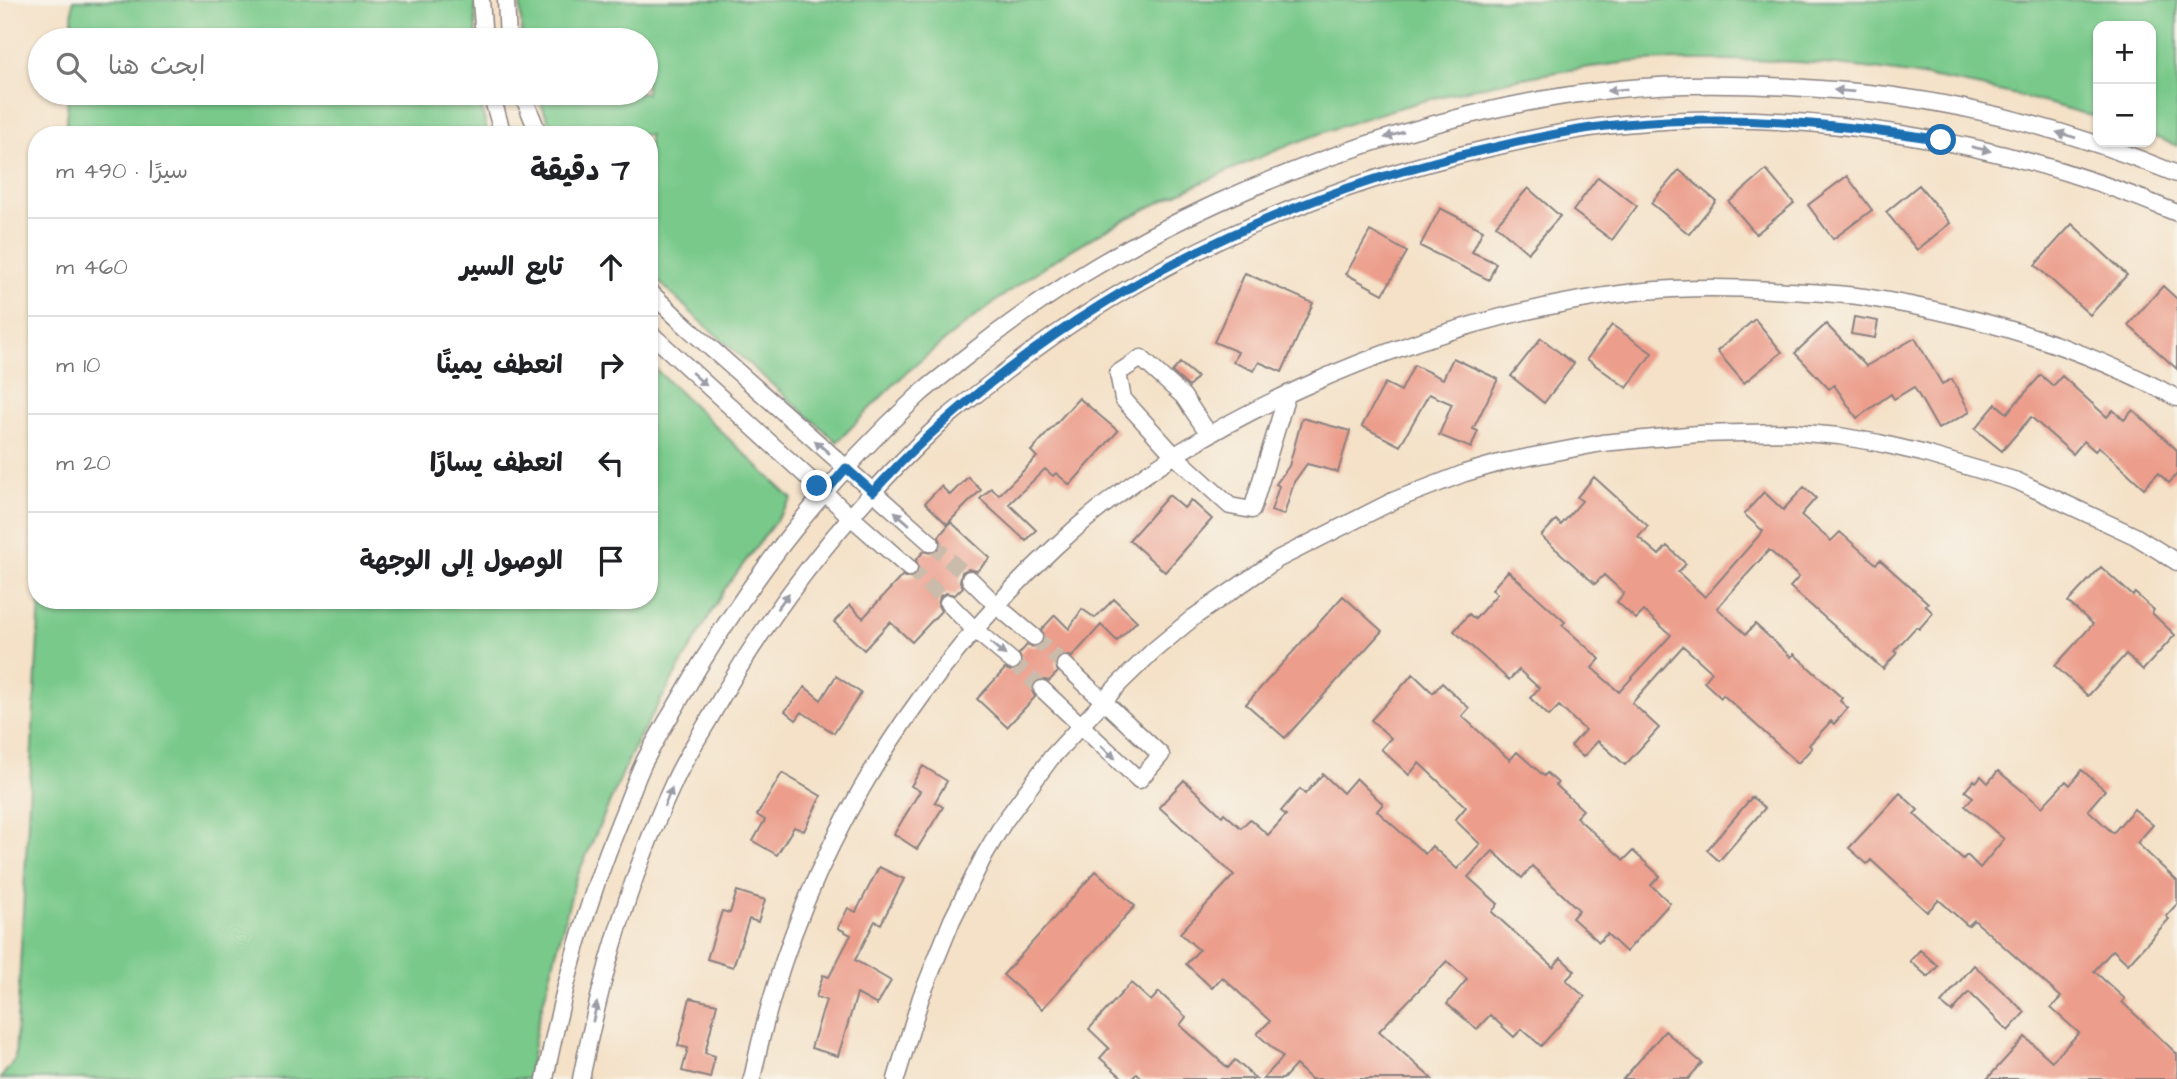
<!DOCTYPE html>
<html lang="ar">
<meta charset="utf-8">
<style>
body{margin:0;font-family:"Architects Daughter","Playpen Sans Arabic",sans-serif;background:#f6f6f6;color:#202124;direction:rtl}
.controls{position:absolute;right:21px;top:21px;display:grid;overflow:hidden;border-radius:14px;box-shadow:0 2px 5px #0004}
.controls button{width:63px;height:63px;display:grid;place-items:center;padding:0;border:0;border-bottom:2px solid #e0e0e0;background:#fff;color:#202124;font:35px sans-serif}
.stop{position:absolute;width:21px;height:21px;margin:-16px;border:5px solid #1f6fb2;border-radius:50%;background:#fff}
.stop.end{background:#1f6fb2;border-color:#fff;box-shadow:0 2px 7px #0008}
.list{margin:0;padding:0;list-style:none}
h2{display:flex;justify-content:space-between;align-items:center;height:91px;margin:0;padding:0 28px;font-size:30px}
h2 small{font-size:23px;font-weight:400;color:#757577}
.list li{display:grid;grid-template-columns:46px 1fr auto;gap:21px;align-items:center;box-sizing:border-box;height:98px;padding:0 28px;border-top:2px solid #e0e0e0}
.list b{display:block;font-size:26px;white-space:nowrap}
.list em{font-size:23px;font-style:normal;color:#757577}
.icon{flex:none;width:38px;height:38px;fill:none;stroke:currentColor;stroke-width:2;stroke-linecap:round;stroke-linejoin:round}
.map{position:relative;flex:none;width:2177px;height:1079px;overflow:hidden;direction:ltr}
.search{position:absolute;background:#fff;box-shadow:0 2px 5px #0004;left:28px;top:28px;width:630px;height:77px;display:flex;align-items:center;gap:18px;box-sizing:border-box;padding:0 24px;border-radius:38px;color:#757577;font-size:26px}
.panel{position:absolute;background:#fff;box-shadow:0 2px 5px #0004;left:28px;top:126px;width:630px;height:483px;border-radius:28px;direction:rtl}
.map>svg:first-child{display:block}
.green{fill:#78c98a;stroke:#4d7662;stroke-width:2}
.building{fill:#ec9d8b}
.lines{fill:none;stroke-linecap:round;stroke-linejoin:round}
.minor-tunnel{stroke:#cabbab;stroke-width:16;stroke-dasharray:16 8;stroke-linecap:butt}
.minor-casing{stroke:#8b8281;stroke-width:19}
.minor{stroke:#fff;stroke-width:16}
.oneway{fill:#9c9ca7}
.route{stroke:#1f6fb2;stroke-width:9}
</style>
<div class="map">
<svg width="2177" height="1079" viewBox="0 0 2177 1079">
<rect width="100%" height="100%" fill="#f7f3e8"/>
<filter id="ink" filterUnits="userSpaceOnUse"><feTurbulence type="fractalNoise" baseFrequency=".0143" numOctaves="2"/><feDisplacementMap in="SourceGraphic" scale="14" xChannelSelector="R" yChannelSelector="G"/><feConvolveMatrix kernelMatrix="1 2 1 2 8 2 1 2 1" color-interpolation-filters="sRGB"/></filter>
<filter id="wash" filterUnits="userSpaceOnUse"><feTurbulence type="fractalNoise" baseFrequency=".00686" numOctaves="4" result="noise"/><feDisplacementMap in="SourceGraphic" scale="28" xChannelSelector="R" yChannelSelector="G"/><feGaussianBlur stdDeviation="1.57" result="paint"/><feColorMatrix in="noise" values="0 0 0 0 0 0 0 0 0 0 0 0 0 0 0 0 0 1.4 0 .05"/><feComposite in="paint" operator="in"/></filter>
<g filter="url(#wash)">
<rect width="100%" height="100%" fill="#f4e1c7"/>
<path class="green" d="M73 0H475L476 40H71Z
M520 0H2177V146L2151 135V26H2098V118C1975 79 1854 60 1725 60 1689 60 1651 59 1615 64 1478 80 1344 118 1219 175 1154 204 1089 235 1031 276 988 306 945 339 906 373 882 395 860 419 837 442L696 317 649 272V135H554L537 93H646V40H522Z
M68 93H478L488 135H66Z
M649 363 792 499 724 590 636 743 575 881 537 1026 528 1079H0L15 1059 40 600H649Z"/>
<g id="blocks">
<path class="building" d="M1679 170 1716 201 1689 234 1651 203Z
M1766 170 1794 203 1756 234 1729 202Z
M1847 176 1872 210 1833 239 1808 205Z
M1598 177 1637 206 1612 240 1573 211Z
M1919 185 1950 223 1917 250 1886 212Z
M1528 188 1560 216 1528 253 1496 225Z
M1440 208 1483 230 1472 252 1496 263 1489 280 1420 246Z
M2072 224 2127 275 2090 315 2035 265Z
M1370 231 1407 252 1383 294 1346 274Z
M1245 273 1313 303 1282 372 1259 362 1254 371 1233 362 1238 352 1214 342Z
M2163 286 2177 299V369L2128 325Z
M1854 317 1878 321 1875 338 1851 334Z
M1755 319 1782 352 1744 383 1717 351Z
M1826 324 1866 366 1915 338 1942 384 1952 379 1970 412 1938 429 1914 387 1894 399 1891 394 1857 418 1834 385 1829 389 1795 353Z
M1612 325 1652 353 1627 388 1587 359Z
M1541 338 1574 364 1544 403 1511 376Z
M1453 358 1498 379 1473 429 1478 431 1471 448 1439 435 1452 404 1429 394 1400 446 1362 426 1385 383 1401 391 1414 365 1443 379Z
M1180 363 1197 377 1189 387 1172 372Z
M2041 375 2053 386 2062 376 2107 417 2113 410 2124 420 2133 410 2177 450V474L2169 483 2158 473 2144 488 2099 447 2095 451 2084 441 2073 454 2031 417 2002 451 1975 429 1996 404 2007 413Z
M1079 398 1118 431 1070 485 1056 473 1053 476 1045 469 1009 504 1036 530 1026 541 980 499 991 488 999 495 1037 457 1031 451Z
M1302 418 1350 431 1338 472 1307 464 1294 482 1284 515 1271 511 1279 486 1276 484 1289 466Z
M968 477 981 490 947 524 925 503 941 486 950 495Z
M1594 477 1648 526 1638 537 1659 555 1667 546 1686 564 1678 572 1705 597 1763 531 1744 514 1764 492 1783 510 1804 487 1816 498 1801 515 1831 541 1840 532 1876 564 1880 560 1928 603 1925 605 1933 613 1919 629 1916 627 1894 651 1897 653 1883 669 1790 587 1799 577 1769 550 1717 608 1746 634 1755 624 1791 657 1794 654 1842 698 1840 701 1848 708 1834 724 1831 721 1809 745 1812 748 1798 763 1723 695 1721 698 1704 682 1712 672 1683 646 1632 703 1659 728 1625 765 1598 741 1583 757 1571 746 1585 730 1559 706 1549 716 1530 698 1539 688 1519 670 1509 680 1454 631 1469 614 1475 619 1497 594 1492 589 1508 571 1565 622 1562 625 1600 659 1592 668 1619 692 1671 635 1644 611 1636 619 1617 602 1624 593 1604 575 1595 584 1541 536 1556 520 1561 525 1582 501 1577 497Z
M1169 495 1184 508 1191 500 1212 519 1165 572 1129 540Z
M951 522 990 558 977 571 968 569 962 572 960 581 963 587 955 595 946 593 940 596 938 605 941 611 912 642 890 622 864 650 834 622 850 605 863 618 902 576 908 578 916 575 919 569 916 560 924 551 930 553 938 550 941 544 939 536Z
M2101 567 2133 596 2135 593 2154 610 2152 613 2175 635 2143 670 2126 654 2088 696 2055 666 2093 624 2068 602Z
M1343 596 1382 631 1285 738 1246 704Z
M1114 599 1137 621 1117 641 1101 625 1072 657 1067 655 1058 657 1055 663 1058 672 1049 681 1040 679 1034 682 1032 691 1035 697 1007 727 977 699 1005 669 1011 671 1020 668 1022 662 1019 654 1027 645 1033 647 1042 644 1044 638 1041 630 1055 615 1069 629 1082 609 1095 618Z
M1413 674 1433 693 1442 683 1469 708 1462 716 1510 760 1517 752 1544 776 1547 773 1558 783 1556 785 1583 810 1576 817 1624 860 1633 851 1660 876 1651 885 1670 903 1626 952 1607 934 1599 942 1572 918 1579 910 1532 866 1522 878 1493 851 1468 877 1498 904 1492 912 1553 967 1561 958 1575 971 1566 980 1585 997 1541 1046 1522 1029 1514 1037 1490 1015 1477 1029 1447 1004 1467 979 1447 961 1379 1031 1432 1079H1311L1296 1065 1283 1079H1263L1283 1057 1257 1034 1270 1021 1222 977 1212 988 1186 964 1199 950 1180 933 1234 875 1159 807 1184 780 1222 816 1224 813 1241 828 1250 819 1268 835 1286 815 1281 811 1300 789 1305 794 1323 774 1343 793 1356 778 1383 804 1377 811 1425 854 1432 846 1457 869 1480 844 1455 820 1466 807 1419 763 1409 775 1381 749 1391 738 1371 720Z
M836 676 861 693 834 733 802 712 796 720 785 711 805 687 821 700Z
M923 766 947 781 935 802 943 807 917 849 894 834 920 791 911 786Z
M2082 770 2105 790 2088 810 2113 833 2134 809 2153 825 2137 843 2177 881V904L2166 916 2169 919 2128 964 2113 950 2094 971 2125 999 2122 1002 2177 1054V1079H1987L2025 1037 2052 1061 2079 1033 2051 1008 2061 997 1974 920 1968 926 1939 900 1927 912 1871 860 1867 864 1849 848 1900 793 1918 810 1914 814 1963 859 1967 855 1980 868 2004 839 1965 806 1973 797 1965 791 1974 780 1976 782 1981 776 1988 783 1998 771 2042 807 2066 781 2070 785Z
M782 773 821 796 804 831 794 827 777 855 753 841 765 820 757 815Z
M1752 797 1765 808 1719 861 1707 850Z
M879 867 904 879 881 924 875 921 855 960 891 981 877 1005 857 994 838 1056 811 1048 826 1000 816 997 823 975 829 977 851 935 838 928 848 908 856 912Z
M1096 871 1135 906 1042 1009 1003 975Z
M737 891 765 900 758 922 749 919 733 967 707 959 722 911 730 913Z
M1920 950 1938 966 1928 977 1910 961Z
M1974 965 2025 1012 2008 1031 1969 992 1952 1012 1941 1003Z
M1131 983 1151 1001 1159 992 1186 1017 1180 1025 1228 1068 1235 1060 1256 1079H1143L1137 1073 1132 1079H1124L1100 1058 1109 1048 1089 1029Z
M690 998 717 1004 705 1053 715 1056 710 1078 682 1071 688 1048 678 1046Z
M1665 1031 1702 1063 1688 1079H1623Z"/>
</g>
</g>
<g filter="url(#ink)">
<use href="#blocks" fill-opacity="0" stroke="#8b8281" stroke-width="2"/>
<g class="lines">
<path class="minor-tunnel" d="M931 543 970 579
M909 568 948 603
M1034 637 1065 665
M1012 661 1042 689"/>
<defs>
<path id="minor" d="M481 0 484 40
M506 0 508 40
M491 93 503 135
M522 93 539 135
M649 291 687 327 931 543
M649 332 851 517 909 568
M1209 434 1183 396 1141 358 1118 373 1123 399 1174 455 1230 506 1252 510 1287 395
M970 579 996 605 1034 637
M948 603 975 630 1012 661
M1042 689 1139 780 1161 755 1065 665
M545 1079C563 989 585 906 620 821 628 802 635 781 644 762 654 743 665 724 676 706 741 590 822 484 920 394 934 382 948 372 962 360 1043 295 1123 246 1217 203 1344 146 1480 103 1619 89 1676 83 1734 84 1791 87 1823 89 1856 91 1887 95 1986 108 2085 136 2177 174
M581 1079C601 976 630 875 675 780 685 758 699 737 711 716 772 606 851 507 943 421 959 407 976 395 992 382 1136 266 1310 188 1490 148 1534 138 1579 128 1624 124 1810 107 2005 140 2177 213
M752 1079C794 871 901 690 1056 546 1128 479 1212 428 1301 388 1407 340 1519 306 1635 292 1680 287 1727 287 1772 290 1803 292 1834 293 1864 297 1972 314 2081 346 2177 398
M896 1079 921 997 952 920 985 854 1004 822 1051 758 1120 683 1153 651 1194 617 1278 559 1395 500 1465 473 1503 462 1602 443 1698 434 1793 432 1839 436 1879 443 1922 453 2017 481 2135 536 2177 562"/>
</defs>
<use href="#minor" class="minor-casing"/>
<use href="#minor" class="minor"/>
</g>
<defs><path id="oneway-solid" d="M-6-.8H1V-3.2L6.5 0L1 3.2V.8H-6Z" transform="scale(1.75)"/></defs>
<g class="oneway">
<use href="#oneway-solid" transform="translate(1617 90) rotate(174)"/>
<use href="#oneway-solid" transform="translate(1844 91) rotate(-175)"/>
<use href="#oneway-solid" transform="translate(1394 135) rotate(163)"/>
<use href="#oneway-solid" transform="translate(2066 135) rotate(-164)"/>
<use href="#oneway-solid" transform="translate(1981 149) rotate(13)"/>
<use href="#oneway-solid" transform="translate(699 379) rotate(42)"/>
<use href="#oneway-solid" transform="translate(822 447) rotate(-139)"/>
<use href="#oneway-solid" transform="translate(902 518) rotate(-139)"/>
<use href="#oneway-solid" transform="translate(783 601) rotate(-53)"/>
<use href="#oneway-solid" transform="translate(998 649) rotate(40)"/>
<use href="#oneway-solid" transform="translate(1108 752) rotate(42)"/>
<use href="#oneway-solid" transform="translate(668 797) rotate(-68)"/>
<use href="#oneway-solid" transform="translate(595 1012) rotate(-77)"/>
</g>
</g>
<g class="lines" filter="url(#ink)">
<path class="route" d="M817 486 825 493 846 468 873 492C908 453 948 417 989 384 1136 266 1312 187 1496 147 1538 137 1581 128 1624 124 1729 114 1837 123 1941 140"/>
</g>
</svg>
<div class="controls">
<button>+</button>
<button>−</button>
</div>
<div class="stop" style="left:1941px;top:140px"></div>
<div class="stop end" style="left:817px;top:486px"></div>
<div class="search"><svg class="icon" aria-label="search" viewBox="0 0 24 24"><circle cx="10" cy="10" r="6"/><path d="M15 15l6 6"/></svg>ابحث هنا</div>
<section class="panel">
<h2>7 دقيقة<small>سيرًا · 490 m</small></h2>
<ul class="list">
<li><svg class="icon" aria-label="ahead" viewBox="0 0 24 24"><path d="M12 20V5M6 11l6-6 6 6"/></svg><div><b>تابع السير</b></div><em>460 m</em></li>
<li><svg class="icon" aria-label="right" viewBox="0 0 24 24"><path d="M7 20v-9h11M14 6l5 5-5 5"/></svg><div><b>انعطف يمينًا</b></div><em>10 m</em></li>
<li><svg class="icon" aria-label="left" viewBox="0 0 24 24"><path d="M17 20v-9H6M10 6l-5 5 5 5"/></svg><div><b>انعطف يسارًا</b></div><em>20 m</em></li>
<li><svg class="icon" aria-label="arrive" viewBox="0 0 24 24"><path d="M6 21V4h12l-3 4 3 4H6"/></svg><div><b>الوصول إلى الوجهة</b></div></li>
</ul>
</section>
</div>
